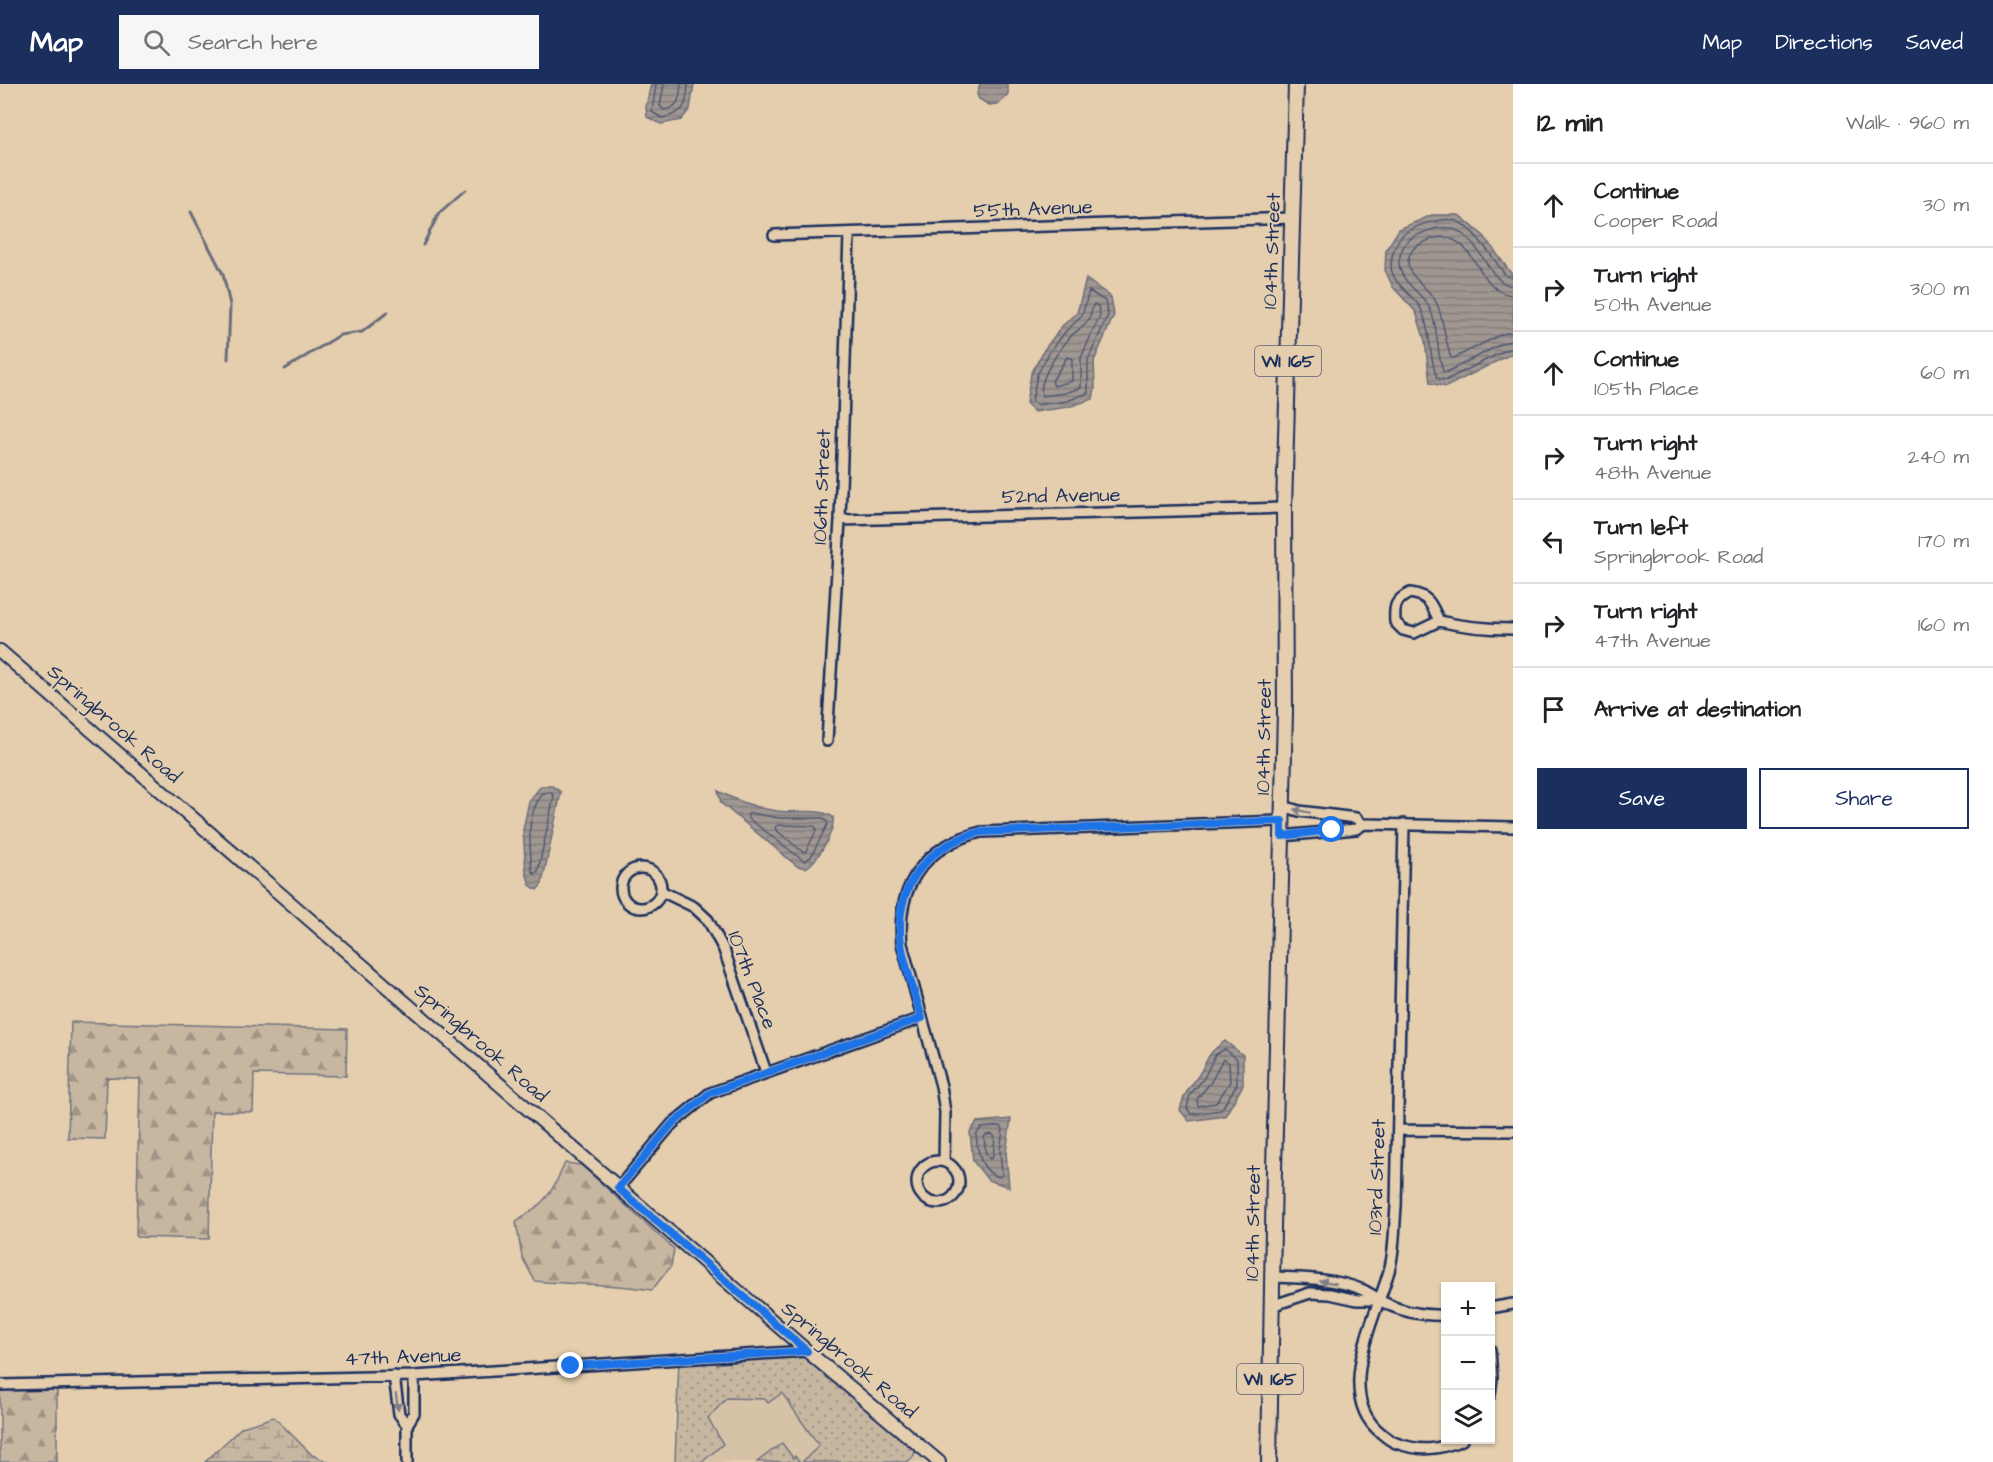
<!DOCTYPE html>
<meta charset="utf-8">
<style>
body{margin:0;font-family:"Architects Daughter",sans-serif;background:#f6f6f6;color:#202124}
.controls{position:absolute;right:18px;bottom:18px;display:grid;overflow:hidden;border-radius:0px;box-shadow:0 2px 4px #0004}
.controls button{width:54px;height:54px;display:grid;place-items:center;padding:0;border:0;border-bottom:2px solid #e0e0e0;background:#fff;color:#202124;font:30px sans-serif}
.stop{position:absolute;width:18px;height:18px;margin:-14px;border:4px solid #1a73e8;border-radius:50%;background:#fff}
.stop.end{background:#1a73e8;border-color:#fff;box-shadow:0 2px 6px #0008}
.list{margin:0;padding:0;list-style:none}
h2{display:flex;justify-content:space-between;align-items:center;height:78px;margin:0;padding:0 24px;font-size:26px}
h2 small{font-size:20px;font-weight:400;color:#757577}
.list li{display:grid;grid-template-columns:39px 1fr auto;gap:18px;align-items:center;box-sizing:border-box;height:84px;padding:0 24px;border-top:2px solid #e0e0e0}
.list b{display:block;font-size:22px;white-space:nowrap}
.list p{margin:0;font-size:20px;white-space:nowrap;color:#757577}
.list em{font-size:20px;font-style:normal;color:#757577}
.actions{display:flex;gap:12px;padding:18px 24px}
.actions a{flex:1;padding:14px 0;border:2px solid #1b2f5e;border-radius:0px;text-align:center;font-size:21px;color:#1b2f5e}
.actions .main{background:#1b2f5e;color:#fff}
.icon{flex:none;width:33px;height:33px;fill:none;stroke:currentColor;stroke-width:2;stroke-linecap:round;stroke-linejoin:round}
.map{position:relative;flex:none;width:1513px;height:1378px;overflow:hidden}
header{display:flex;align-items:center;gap:36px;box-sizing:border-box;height:84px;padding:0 30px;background:#1b2f5e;color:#fff}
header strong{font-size:28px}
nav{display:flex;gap:33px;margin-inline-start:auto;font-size:21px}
.search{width:420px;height:54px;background:#f6f6f6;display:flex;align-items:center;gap:15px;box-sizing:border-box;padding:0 21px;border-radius:0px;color:#757577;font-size:22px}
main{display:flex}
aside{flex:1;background:#fff}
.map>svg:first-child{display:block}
.built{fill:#d5c2a7}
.grass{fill:url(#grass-dots);stroke:#717380;stroke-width:1.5}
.forest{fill:url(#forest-firs);stroke:#717380;stroke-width:1.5}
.wetland{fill:url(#wetland-marsh);stroke:#717380;stroke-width:1.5}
.water{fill:url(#water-rules);stroke:#6b6d7d;stroke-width:1.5}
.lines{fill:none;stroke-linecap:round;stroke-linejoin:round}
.shore{stroke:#505973;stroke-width:1.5}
.stream{stroke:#6b6d7d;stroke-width:3}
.street-casing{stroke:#1b2f5e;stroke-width:14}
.secondary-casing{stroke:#1b2f5e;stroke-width:16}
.primary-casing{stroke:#1b2f5e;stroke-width:18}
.street{stroke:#e4cead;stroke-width:9}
.secondary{stroke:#e4cead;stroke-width:12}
.primary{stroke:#e4cead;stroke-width:14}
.oneway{fill:#807e86}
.route{stroke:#1a73e8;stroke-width:8}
.labels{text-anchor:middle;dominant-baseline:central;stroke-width:4.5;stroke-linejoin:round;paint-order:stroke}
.shield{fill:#e4cead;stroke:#575f76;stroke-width:1.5}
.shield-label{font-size:18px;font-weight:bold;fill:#1b2f5e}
.street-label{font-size:20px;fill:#1b2f5e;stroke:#e4cead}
</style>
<header>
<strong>Map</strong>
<div class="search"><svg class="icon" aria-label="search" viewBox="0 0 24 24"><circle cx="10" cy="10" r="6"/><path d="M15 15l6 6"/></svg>Search here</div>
<nav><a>Map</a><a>Directions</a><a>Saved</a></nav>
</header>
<main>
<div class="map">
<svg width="1513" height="1378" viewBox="0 0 1513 1378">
<defs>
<pattern id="grass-dots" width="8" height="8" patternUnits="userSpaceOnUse" patternTransform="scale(1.5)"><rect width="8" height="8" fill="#c7b7a1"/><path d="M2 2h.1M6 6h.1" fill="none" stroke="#a19586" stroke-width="1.8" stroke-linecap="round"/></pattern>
<pattern id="forest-firs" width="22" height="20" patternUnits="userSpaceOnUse" patternTransform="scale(1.5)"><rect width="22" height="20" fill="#c7b7a1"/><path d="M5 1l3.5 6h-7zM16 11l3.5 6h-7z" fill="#a19586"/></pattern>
<pattern id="wetland-marsh" width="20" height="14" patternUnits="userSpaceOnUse" patternTransform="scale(1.5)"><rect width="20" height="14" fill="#c7b7a1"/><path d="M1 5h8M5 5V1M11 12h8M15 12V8" fill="none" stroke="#a19586"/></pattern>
<pattern id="water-rules" width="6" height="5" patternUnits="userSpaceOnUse" patternTransform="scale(1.5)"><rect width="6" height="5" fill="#a09792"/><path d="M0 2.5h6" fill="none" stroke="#827c7a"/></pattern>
</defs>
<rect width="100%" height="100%" fill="#e4cead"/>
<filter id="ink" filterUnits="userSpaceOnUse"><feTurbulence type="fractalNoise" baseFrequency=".0167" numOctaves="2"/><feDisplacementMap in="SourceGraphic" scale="12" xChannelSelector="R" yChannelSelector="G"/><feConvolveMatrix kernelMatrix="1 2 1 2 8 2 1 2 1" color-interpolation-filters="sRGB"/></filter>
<g filter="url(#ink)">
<path class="built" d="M807 1267 939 1378H675L679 1275Z"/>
<path class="grass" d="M807 1267 916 1365 913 1373 907 1378H802L819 1362 782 1309 768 1319 765 1315 727 1314 708 1334 723 1360 702 1378H675L679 1275Z
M782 1359 793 1374 795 1372 800 1378H757Z"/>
<path class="forest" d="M71 938 347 945 346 992 254 990 253 1028 212 1027 209 1155 136 1153 140 995 107 994 105 1055 68 1054Z
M565 1079 581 1081 674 1165 671 1182 652 1206C614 1199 574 1201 535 1197L522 1173 516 1138C546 1118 551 1111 565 1079Z
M57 1300V1378H0V1301Z"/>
<path class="wetland" d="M274 1333 312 1371 329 1378H205L242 1343Z"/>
<path class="water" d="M651 0H694L690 25 681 36 661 40 647 33 646 22Z
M980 0H1008V10L999 20 989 21 979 15 977 10Z
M1432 131H1459L1484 152 1513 192V269L1446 303 1430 299 1425 257 1416 228 1393 203 1385 186 1386 166 1399 145Z
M1086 195 1111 213 1114 231 1094 277 1095 304 1093 315 1068 323 1034 328 1026 320 1031 290 1044 266 1062 242 1077 229Z
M541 702H552L561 708 542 800 537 806 530 801 526 788 523 746 529 717Z
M718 707C737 717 755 724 777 727 795 730 817 723 833 733 835 748 818 776 806 784L797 782 721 719Z
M1225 957 1243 971V1001L1225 1032 1189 1037 1180 1026C1185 1007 1188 1007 1198 992 1210 974 1205 971 1225 957Z
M1011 1035 1006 1068 1009 1103 988 1096 973 1077 970 1048 977 1038Z"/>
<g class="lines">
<path class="shore" d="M656 0 652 28 662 34C685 29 687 22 688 0
M664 0 660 22 664 26C680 23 679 15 681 0
M1513 194 1506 192C1494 176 1476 146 1457 137 1445 132 1416 141 1405 149 1396 156 1391 171 1391 182 1392 202 1415 210 1422 227 1431 248 1429 273 1437 294L1446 296 1508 265 1513 264
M1513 202C1482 200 1478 125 1425 148 1420 150 1412 152 1409 156 1402 162 1397 176 1400 185 1404 200 1420 208 1428 221 1439 241 1436 267 1443 287L1447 288 1505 258 1513 257
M1089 207 1105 217 1108 231 1088 276V309L1067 317 1036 321 1032 317 1037 291 1049 269 1066 247 1082 232Z
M1513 211C1479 210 1476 153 1441 153 1433 153 1426 157 1419 161 1414 163 1413 165 1410 170 1400 191 1431 203 1437 220 1444 237 1445 257 1451 274H1454L1502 250 1513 248
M1094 220 1098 222 1100 231 1081 274V304L1065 309 1042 312C1037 295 1061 263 1073 250 1078 246 1084 243 1088 237 1091 232 1091 225 1094 220Z
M1067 273 1072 275V297L1054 302 1052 297Z
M550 708 554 712 538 787 535 790 532 787C530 760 525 731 543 709Z
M751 729 779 734H823L828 739 811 773 804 777 748 734V730Z
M778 741 814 742 817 745 806 767 803 768 776 746 775 743Z
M1225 965 1237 975V1000L1221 1026 1191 1030 1187 1024 1190 1011 1204 994 1215 971Z
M1223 975 1229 979 1230 998 1216 1019 1198 1022 1197 1015 1211 998Z
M1000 1042 1003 1045 1000 1067 1002 1091 999 1093C980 1088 978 1067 976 1051L981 1044Z
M992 1050 995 1053 993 1072 990 1075 986 1071 984 1053 986 1051Z"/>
<path class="stream" d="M191 128 223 190 230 221 228 275
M423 161 439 129 465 106
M285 285 340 251 362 248 388 228"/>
<defs>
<path id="street" d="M774 151 1292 134
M840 436 1284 424
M1410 509C1430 512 1431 520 1439 537L1414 549 1403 546 1395 538C1394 522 1395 516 1410 509Z
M1439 537C1464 543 1487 545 1513 545
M827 657 840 436 849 150
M1283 722 1299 727 1356 734 1362 740
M1404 740 1396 1123C1394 1144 1395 1167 1389 1187 1376 1233 1333 1311 1381 1349 1386 1353 1390 1357 1396 1359 1421 1368 1438 1366 1462 1356
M1282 752 1356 745 1364 740 1513 743
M621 804a20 20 0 1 1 40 0a20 20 0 1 1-40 0Z
M661 807 694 823 708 836 724 866 766 988
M1398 1046 1513 1047
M917 1098a21 21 0 1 1 42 0a21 21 0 1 1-42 0Z
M944 1078 945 1028 941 1002 902 860C896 802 924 762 981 748L1282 737
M618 1104 672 1040 710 1009 922 934
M1272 1193C1301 1194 1335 1194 1363 1206 1370 1209 1376 1214 1383 1218 1402 1228 1424 1232 1446 1231
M1271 1222 1310 1209 1330 1210 1357 1216H1380
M1490 1224 1513 1220
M1490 1266 1492 1294 1490 1311
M394 1292 399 1330 407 1341
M0 1301 414 1292 807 1267
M407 1378V1341L414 1329V1292"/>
<path id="secondary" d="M0 567 807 1267 939 1378"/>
<path id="primary" d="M1269 1378 1274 1086 1285 628 1284 424 1296 0"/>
</defs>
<use href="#street" class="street-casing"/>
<use href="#secondary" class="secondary-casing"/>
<use href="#primary" class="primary-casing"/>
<use href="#street" class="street"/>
<use href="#secondary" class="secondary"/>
<use href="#primary" class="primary"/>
</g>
<defs><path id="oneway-solid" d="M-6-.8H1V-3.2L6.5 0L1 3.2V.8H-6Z" transform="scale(1.5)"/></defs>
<g class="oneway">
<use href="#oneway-solid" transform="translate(1302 727) rotate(-168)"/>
<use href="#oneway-solid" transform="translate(1328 1198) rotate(-170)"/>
<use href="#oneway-solid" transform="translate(397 1318) rotate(82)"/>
</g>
</g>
<g class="lines" filter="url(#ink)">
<path class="route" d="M571 1282 807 1267 618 1104 672 1040 710 1009 922 934C915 909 905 884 901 859 894 802 927 761 981 748L1282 737V752L1332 746"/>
</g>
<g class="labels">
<g class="shield">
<rect x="1255" y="262" width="66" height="30" rx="4.5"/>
<rect x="1237" y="1280" width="66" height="30" rx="4.5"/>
</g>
<g class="shield-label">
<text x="1288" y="277">WI 165</text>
<text x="1270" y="1295">WI 165</text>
</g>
<g class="street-label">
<text transform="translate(1033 125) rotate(-2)">55th Avenue</text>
<text transform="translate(1272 167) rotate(-88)">104th Street</text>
<text transform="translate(822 403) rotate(-88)">106th Street</text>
<text transform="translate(1061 412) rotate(-1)">52nd Avenue</text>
<text transform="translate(114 640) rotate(41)">Springbrook Road</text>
<text transform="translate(1264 653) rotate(-89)">104th Street</text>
<text transform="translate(752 896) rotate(69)">107th Place</text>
<text transform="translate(481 959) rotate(41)">Springbrook Road</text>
<text transform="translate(1377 1093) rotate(-88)">103rd Street</text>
<text transform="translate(1253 1139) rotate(-89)">104th Street</text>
<text transform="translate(403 1273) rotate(-2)">47th Avenue</text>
<text transform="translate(849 1276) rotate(40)">Springbrook Road</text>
</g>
</g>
</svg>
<div class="controls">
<button>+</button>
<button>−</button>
<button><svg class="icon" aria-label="layers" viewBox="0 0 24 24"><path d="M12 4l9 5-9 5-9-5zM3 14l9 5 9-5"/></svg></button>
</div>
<div class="stop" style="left:1332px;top:746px"></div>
<div class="stop end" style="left:571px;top:1282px"></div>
</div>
<aside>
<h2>12 min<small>Walk · 960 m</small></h2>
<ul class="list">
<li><svg class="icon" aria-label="ahead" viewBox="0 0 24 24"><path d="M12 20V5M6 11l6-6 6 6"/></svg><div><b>Continue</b><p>Cooper Road</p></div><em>30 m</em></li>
<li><svg class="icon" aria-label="right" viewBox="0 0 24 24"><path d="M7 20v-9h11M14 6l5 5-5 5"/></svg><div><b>Turn right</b><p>50th Avenue</p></div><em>300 m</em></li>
<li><svg class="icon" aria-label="ahead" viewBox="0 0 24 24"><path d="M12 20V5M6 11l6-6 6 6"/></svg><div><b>Continue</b><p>105th Place</p></div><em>60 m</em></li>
<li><svg class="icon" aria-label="right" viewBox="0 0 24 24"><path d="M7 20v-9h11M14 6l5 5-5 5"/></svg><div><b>Turn right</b><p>48th Avenue</p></div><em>240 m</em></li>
<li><svg class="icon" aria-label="left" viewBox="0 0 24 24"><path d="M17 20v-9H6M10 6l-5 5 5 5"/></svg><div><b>Turn left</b><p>Springbrook Road</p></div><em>170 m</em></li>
<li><svg class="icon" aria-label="right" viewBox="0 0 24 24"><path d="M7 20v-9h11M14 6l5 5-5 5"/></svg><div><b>Turn right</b><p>47th Avenue</p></div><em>160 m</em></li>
<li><svg class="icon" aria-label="arrive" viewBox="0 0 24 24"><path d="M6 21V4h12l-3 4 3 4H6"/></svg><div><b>Arrive at destination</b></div></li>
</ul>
<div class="actions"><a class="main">Save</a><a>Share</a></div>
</aside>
</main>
